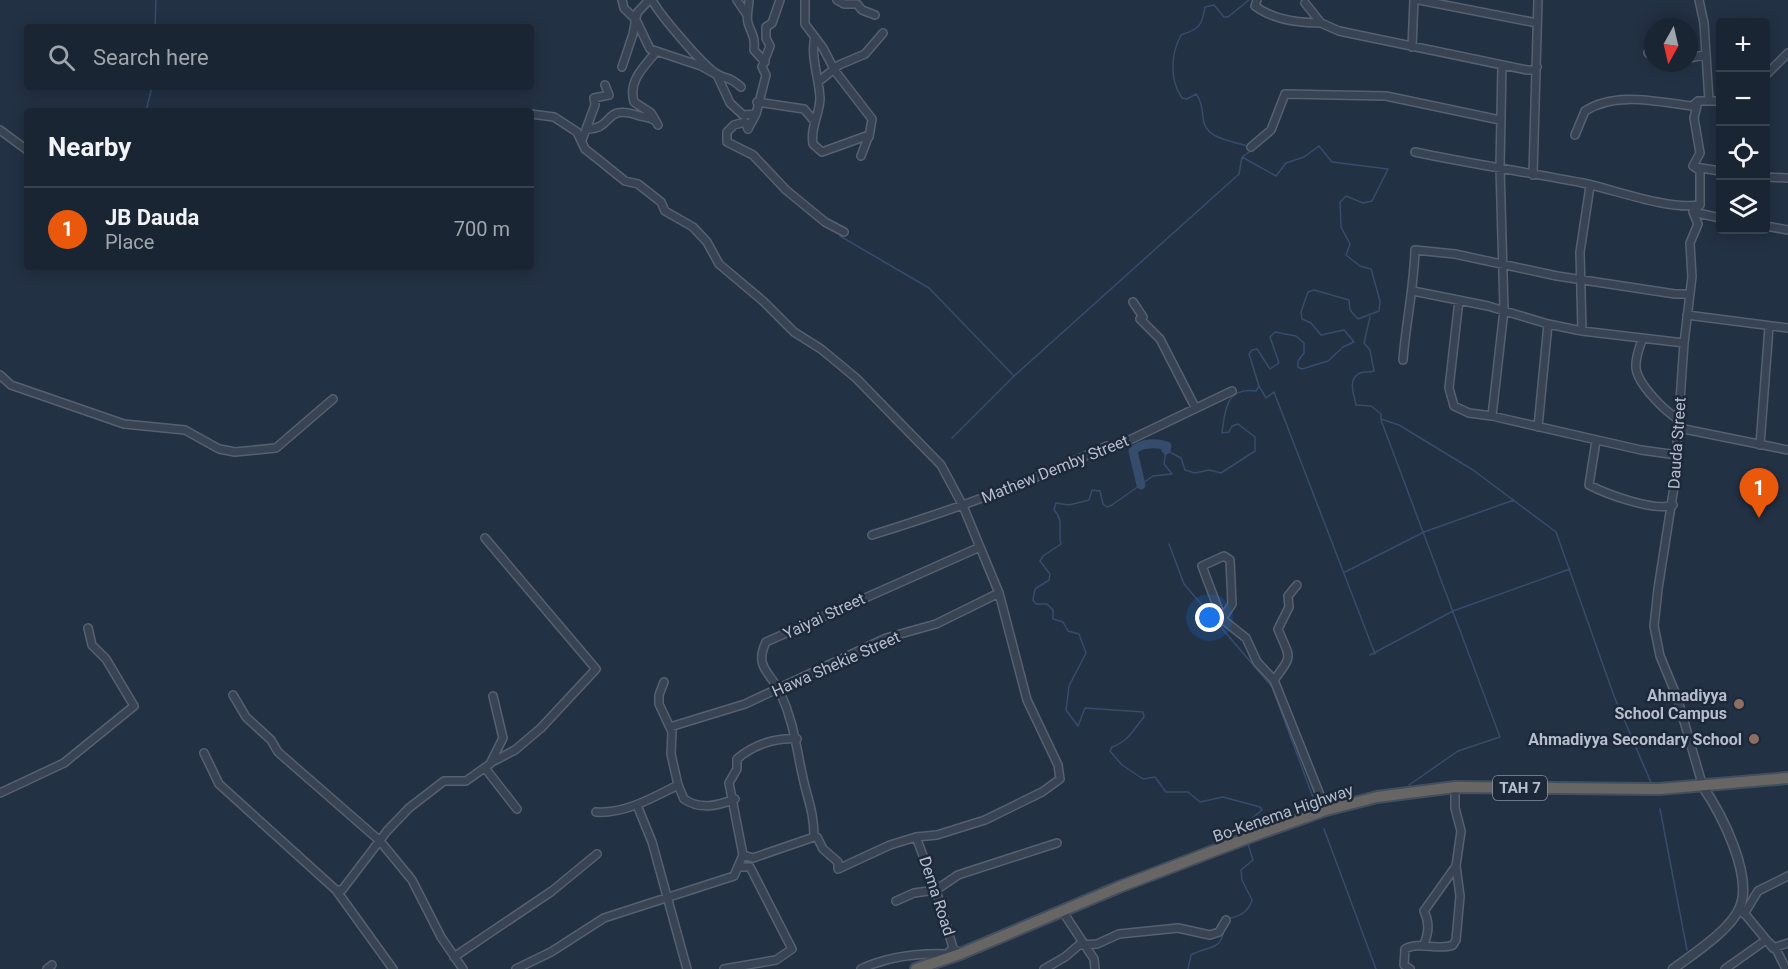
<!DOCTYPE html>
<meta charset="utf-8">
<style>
body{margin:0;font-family:Roboto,sans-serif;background:#232d3b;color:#f1f3f6}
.controls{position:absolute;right:18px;top:18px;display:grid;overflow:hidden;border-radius:6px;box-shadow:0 3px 15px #0003}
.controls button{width:54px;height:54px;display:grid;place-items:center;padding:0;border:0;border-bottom:2px solid #38424e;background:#1a2533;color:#f1f3f6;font:30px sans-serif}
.compass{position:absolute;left:1644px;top:18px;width:54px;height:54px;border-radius:50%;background:#1a2533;box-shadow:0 3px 15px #0003;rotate:188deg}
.you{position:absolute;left:1210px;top:618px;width:21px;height:21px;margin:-15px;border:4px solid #fff;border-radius:50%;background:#1a73e8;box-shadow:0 0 0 9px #1a73e833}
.badge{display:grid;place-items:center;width:39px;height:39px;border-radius:50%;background:#ea580c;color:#fff;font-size:20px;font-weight:700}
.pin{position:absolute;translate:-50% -50px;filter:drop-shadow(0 2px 3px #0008)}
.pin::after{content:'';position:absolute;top:32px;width:21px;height:18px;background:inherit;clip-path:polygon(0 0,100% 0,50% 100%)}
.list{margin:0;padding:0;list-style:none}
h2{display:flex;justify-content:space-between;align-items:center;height:78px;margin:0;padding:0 24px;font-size:26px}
h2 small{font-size:20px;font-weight:400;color:#9fa5ac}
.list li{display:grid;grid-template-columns:39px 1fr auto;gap:18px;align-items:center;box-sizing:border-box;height:84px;padding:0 24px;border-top:2px solid #38424e}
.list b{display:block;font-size:22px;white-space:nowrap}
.list p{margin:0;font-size:20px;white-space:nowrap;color:#9fa5ac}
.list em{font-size:20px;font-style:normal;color:#9fa5ac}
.icon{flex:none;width:33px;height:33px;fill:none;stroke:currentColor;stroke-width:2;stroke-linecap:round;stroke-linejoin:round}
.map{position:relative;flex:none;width:1788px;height:969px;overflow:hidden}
.search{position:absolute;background:#1a2533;box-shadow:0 3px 15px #0003;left:24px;top:24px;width:510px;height:66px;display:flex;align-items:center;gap:15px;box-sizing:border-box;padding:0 21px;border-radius:6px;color:#9fa5ac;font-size:22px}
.panel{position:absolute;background:#1a2533;box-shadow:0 3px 15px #0003;left:24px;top:108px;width:510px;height:162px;border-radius:6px}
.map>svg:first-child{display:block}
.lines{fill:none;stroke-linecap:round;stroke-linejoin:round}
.stream{stroke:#364c6d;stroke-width:1.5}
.river{stroke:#364c6d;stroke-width:9}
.minor-casing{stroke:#566170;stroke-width:10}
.tertiary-casing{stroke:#566170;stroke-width:11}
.trunk-casing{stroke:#434e5e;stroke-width:14}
.minor{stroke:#384353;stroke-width:7}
.tertiary{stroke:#384353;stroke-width:8}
.trunk{stroke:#686664;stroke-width:10}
.education-dot{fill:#8d6e63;stroke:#1d2839;stroke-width:2}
.labels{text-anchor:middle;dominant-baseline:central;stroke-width:5;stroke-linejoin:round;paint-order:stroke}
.shield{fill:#1d2839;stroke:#8791a1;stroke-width:1.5}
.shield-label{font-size:15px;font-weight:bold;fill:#b5becd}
.street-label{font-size:16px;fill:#b5becd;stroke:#1d2839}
.poi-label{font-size:16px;font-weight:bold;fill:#b5becd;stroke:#1d2839;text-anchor:end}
</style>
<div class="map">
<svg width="1788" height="969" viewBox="0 0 1788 969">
<rect width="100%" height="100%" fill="#233144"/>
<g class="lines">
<path class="stream" d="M155 27 156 0
M146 111 152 87
M1247 146C1229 140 1204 139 1203 117 1202 108 1201 100 1196 94L1187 99 1182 98C1169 79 1171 54 1181 35 1199 29 1202 26 1205 7L1214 5 1224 17H1228L1249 0
M840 236 929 288 1013 375
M1370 317 1364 343 1370 350 1374 371C1369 373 1365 371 1360 373 1347 379 1354 394 1356 405L1371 406 1381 414V419L1399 425 1473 470 1556 532 1614 696 1652 785
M1259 386 1266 398 1274 392 1375 654
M1381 420 1500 737 1458 751 1409 785
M952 438 1014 376 1239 174 1242 157
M1169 544 1184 584 1272 687 1317 808
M1345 572 1424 532 1514 500
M1370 655 1453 611 1570 569
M1660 809 1687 950
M1324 829 1376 969
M1245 834 1251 819 1262 810 1260 807 1223 797 1200 802 1188 792H1166L1155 777 1143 779 1122 765 1110 751 1112 747C1129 741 1133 730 1144 717L1143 712 1085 708 1078 726 1066 710 1069 686 1086 653 1079 634 1068 631 1063 622 1053 619V610L1047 604H1036L1033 600 1035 589 1049 580 1050 574 1040 561 1043 556 1061 544C1057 531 1065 521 1054 510L1056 503 1069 505 1089 500 1092 490 1100 491 1103 504 1107 507 1112 505 1153 476 1172 474 1164 464 1166 450 1181 458 1185 470 1195 473 1209 470 1221 473 1255 451V437L1238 424 1232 426 1229 432 1222 433C1225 409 1226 387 1256 391L1259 386 1249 354 1252 350 1257 349 1270 369 1279 363 1270 337 1275 332 1296 336 1304 343V353L1298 361V367L1302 369 1328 361 1343 347 1354 342 1344 330 1321 335 1311 323 1302 319 1301 312 1308 292 1314 290 1349 300 1350 310 1358 319 1379 311 1380 301 1371 269 1360 266 1346 255 1350 244 1341 227 1340 202 1346 196 1363 203 1372 201 1388 169 1332 162 1319 146 1304 157 1286 163 1276 176 1242 157 1255 148
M1227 919C1240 916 1248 913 1252 900L1242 880 1241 870 1253 860 1248 844
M1188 969 1191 955C1208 945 1221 952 1224 929"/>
<path class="river" d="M1141 485 1133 451C1141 442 1157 443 1167 446L1166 450"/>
<defs>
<path id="minor" d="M622 0 624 8 636 20 650 49 701 66 717 75 730 103 743 115 756 114
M652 0C659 14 704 67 717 74 728 80 729 76 741 87
M737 0 747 15
M749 0C749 8 745 18 749 26 753 36 755 38 754 50L765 62
M805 0V24L823 48 835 71 872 119 869 137
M837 0 844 4H857L862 10 875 15
M1257 0 1255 6C1272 19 1299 23 1321 23
M1419 0 1537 23
M1699 0 1704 23 1709 101
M1305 3 1321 23 1339 31 1527 70H1534L1537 67
M815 37C810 55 819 78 820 98 820 114 810 127 813 144L822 152 869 135 861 156
M1412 47 1414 0
M656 52C643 68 628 81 634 102L651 113 658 125
M1648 53 1653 54
M1689 58 1705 55
M622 67 633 34 637 13 649 0
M1766 75 1788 53
M818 82 839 65 865 54 883 33
M1698 101 1694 118 1700 153 1693 166 1700 171V205L1693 212 1698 224 1690 243 1692 277 1684 343 1674 487 1658 589 1654 626 1660 656 1677 697 1703 787
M757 102 804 109 815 122
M531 114 554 117 577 132 585 149 599 160 625 181 638 184 661 202 665 211 693 227 707 242 719 264 763 301 794 332 821 349 856 378 941 465 963 506 999 593 1027 700 1058 765 1060 779 1042 792 985 820 937 835 916 837 890 845 838 869V862L823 849 817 837H814C814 812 808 801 803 778 796 747 794 722 780 692 770 672 754 667 766 642L980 547
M587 129C615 129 602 103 640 116 645 117 649 117 654 120
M748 129 745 122 734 125 727 132V142L753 155 786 190 825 222 844 232
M748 129 756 114 766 75 762 67 770 46 766 38V27L772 23 780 0
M0 130 27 150
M1575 135 1585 111C1615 91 1658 102 1692 106L1698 101H1720
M582 140 595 105 594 98 609 95 605 85
M1251 147 1271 130 1285 94 1386 96 1500 120
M1415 152C1471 164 1527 172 1583 183 1616 190 1667 210 1700 205
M1695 167 1720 171
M1533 175 1538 0
M1766 177 1788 178
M1693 212 1720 218
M1766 226 1788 230
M1413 291 1488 306 1548 324 1582 331 1684 343
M1459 300 1449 388 1454 406 1469 413 1492 416 1641 450 1677 455
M1133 302 1143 317 1140 319 1160 339 1195 407
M1687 315 1788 328
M1582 331 1580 252 1590 186
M1642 340C1639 349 1635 358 1636 368 1638 385 1665 411 1679 420
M1403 360C1406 322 1414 287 1415 250L1455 254 1557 276 1675 294H1689
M0 375 11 385 124 424 185 430 219 449 235 452 276 448 333 399
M1492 416 1504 310 1500 167 1502 65
M1538 427 1548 324
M1679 428 1788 450
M1596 441 1589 485C1606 494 1655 512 1673 505
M1760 445 1769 327
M872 535C953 510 1031 482 1107 446L1115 447 1232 391
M485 538 596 669 541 728 515 750 494 761
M1222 619 1232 604 1230 560 1224 556 1202 566 1222 619 1246 638 1257 662 1274 680 1326 810
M1274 680C1295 653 1289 658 1278 629L1289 607 1288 596 1297 585
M233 695 246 717 271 740 278 752 380 841 412 880 441 937 463 969
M670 727 745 704 886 638 936 624 999 593
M204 753 219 784 336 890H342L387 831 409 808 444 781H466L490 764 503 738 493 696
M485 768 517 809
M678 785 684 799C700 810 717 806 735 799
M0 793 64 763 134 706 106 659 92 645 88 628
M637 805 652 842 687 969
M596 812C625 814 652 798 678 785L671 754 672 732 659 704V695L664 682
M916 837 936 890 953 948 960 954
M743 855 753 858 814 837
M336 890 393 969
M896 901 914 893 936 890 958 875 1057 843
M1740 908 1773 948 1788 943
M1063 912 1094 959 1095 969
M1744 914 1758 891 1788 876
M1423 946C1429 934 1430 923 1424 911L1456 866
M454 957 552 891 597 854
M47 969 52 965
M516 969 551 952 604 918 734 876 743 855 729 783 737 769V759C753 745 776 737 797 739
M724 969 776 960 792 949 750 867H739
M861 969C889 956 917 953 947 954L953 948
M1044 969 1065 957 1079 945 1097 944 1119 934 1178 928 1210 935 1219 932 1226 920
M1410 969 1404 965 1405 949C1419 941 1438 951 1453 945L1456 940 1460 896 1456 866 1461 831 1455 808V787
M1725 969 1766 940 1776 949 1786 969"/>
<path id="tertiary" d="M1673 969C1693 954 1731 930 1740 907 1753 875 1721 813 1703 787"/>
<path id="trunk" d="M916 969 960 954 1119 887 1258 834 1326 810 1377 797 1455 787 1659 789 1788 778"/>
</defs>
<use href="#minor" class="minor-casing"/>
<use href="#tertiary" class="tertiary-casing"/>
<use href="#trunk" class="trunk-casing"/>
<use href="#minor" class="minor"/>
<use href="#tertiary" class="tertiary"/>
<use href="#trunk" class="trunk"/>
</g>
<g class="education-dot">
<circle cx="1739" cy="704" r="6"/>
<circle cx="1754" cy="739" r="6"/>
</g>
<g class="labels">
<rect class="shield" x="1493" y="776" width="54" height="24" rx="4.5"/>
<g class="shield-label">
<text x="1520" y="788">TAH 7</text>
</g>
<g class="street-label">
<text transform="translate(1677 443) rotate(-86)">Dauda Street</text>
<text transform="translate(1055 469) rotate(-22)">Mathew Demby Street</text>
<text transform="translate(824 616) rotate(-25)">Yaiyai Street</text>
<text transform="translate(836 664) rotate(-24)">Hawa Shekie Street</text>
<text transform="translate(1283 813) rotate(-19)">Bo-Kenema Highway</text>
<text transform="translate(937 896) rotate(72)">Dema Road</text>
</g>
<g class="poi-label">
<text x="1727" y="695">Ahmadiyya<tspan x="1727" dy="18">School Campus</tspan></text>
<text x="1742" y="739">Ahmadiyya Secondary School</text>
</g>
</g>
</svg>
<div class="controls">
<button>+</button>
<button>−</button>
<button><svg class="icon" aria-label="locate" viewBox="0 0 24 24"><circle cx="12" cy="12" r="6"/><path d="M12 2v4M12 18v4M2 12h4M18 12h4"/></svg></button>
<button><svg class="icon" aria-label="layers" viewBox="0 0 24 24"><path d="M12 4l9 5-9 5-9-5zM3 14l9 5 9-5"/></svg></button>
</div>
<svg class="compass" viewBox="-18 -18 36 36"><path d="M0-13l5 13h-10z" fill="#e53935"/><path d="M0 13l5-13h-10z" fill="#9fa5ac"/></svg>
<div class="you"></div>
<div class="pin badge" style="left:1759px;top:518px">1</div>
<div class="search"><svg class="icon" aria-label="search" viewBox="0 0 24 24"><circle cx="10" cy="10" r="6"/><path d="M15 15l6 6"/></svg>Search here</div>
<section class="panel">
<h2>Nearby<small></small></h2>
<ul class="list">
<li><span class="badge">1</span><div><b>JB Dauda</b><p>Place</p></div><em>700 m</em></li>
</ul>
</section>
</div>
